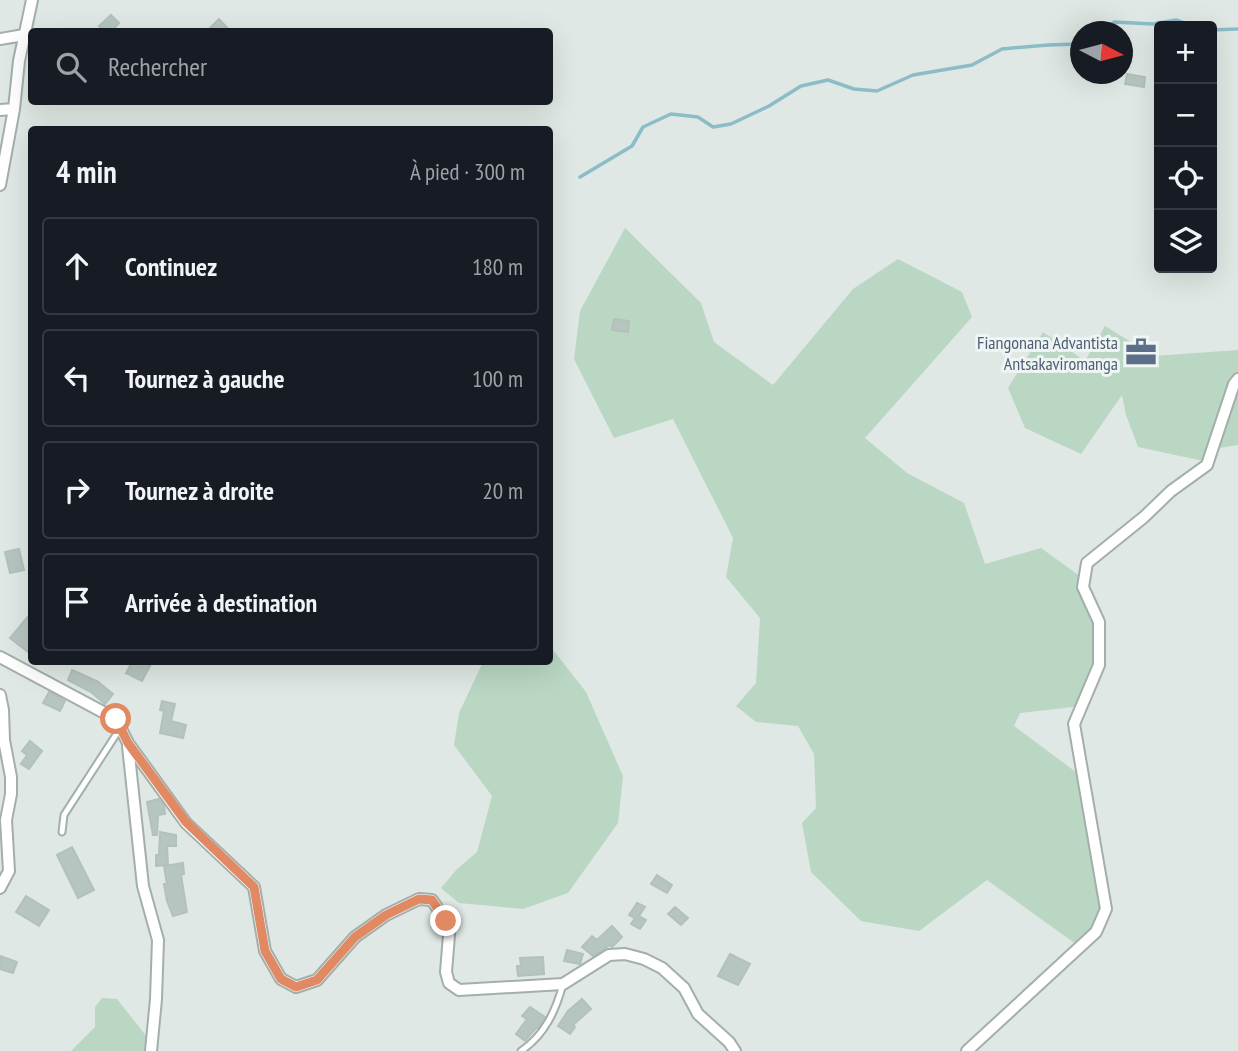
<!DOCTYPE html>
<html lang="fr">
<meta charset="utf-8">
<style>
body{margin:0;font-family:"PT Sans Narrow",sans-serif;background:#242831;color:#f1f3f6}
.controls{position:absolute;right:21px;top:21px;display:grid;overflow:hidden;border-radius:7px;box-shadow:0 7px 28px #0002}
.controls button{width:63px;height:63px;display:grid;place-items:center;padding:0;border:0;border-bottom:2px solid #363941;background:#171b24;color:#f1f3f6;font:35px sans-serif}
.compass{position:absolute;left:1070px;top:21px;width:63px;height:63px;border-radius:50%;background:#171b24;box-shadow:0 7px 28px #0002;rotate:96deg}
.stop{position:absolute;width:21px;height:21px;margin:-16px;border:5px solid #e18963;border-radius:50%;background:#fff}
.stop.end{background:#e18963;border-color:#fff;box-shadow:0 2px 7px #0008}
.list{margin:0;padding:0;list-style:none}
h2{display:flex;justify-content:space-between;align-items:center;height:91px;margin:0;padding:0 28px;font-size:30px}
h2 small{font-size:23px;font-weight:400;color:#9ea1a6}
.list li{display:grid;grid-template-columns:46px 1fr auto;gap:21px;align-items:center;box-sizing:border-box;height:98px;margin:0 14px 14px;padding:0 14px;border:2px solid #363941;border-radius:7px}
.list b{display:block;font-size:26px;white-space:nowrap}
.list em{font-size:23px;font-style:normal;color:#9ea1a6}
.icon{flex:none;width:38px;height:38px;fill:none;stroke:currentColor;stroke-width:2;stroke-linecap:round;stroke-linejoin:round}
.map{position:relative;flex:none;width:1238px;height:1051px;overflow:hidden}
.search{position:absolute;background:#171b24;box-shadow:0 7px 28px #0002;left:28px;top:28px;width:525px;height:77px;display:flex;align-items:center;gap:18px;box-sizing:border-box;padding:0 24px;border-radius:7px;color:#9ea1a6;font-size:26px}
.panel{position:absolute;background:#171b24;box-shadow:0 7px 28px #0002;left:28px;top:126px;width:525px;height:539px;border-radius:7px}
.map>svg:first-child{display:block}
.green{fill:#bad7c3}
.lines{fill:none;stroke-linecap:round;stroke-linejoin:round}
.stream{stroke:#8cbcc8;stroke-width:3.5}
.building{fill:#b7c5c0;stroke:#b2c1bb;stroke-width:2}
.service-casing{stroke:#a3afab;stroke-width:9}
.minor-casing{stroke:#a3afab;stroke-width:14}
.service{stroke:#fff;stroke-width:5}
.minor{stroke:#fff;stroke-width:10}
.route{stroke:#e18963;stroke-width:9}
.labels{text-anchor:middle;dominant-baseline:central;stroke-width:6;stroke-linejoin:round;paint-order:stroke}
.service-label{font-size:18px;fill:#4e5e75;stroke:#eef5f2;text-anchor:end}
</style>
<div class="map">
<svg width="1238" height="1051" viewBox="0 0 1238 1051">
<rect width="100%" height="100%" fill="#dfe8e4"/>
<path class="green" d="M625 228 701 303 714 342 773 385 853 289 898 259 962 292 972 317 865 438 907 473 964 503 985 564 1041 548 1084 579 1099 622V665L1082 706 1020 713 1014 726 1084 778 1106 909 1080 947 987 880 919 931 861 921 811 872 802 823 816 808 814 754 798 726 756 722 736 706 756 683 760 618 726 577 733 538 673 419 614 438 574 359 580 311Z
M1105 326 1154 356 1238 350V445L1213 449 1208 462 1138 447 1126 415 1122 395 1081 454 1025 428 1008 388 1043 332 1085 361Z
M550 646 586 692 623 776 618 823 568 893 523 909 459 903 441 888 457 869 477 852 492 796 454 745 459 713 483 662H550Z
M102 998 117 999 158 1051H71L95 1027V1007Z"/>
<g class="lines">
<path class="stream" d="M1212 30 1238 29
M1102 32 1114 22 1153 24 1176 20 1192 26
M580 177 632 146 643 127 671 114 698 117 713 127 731 124 769 106 801 86 828 80 854 89 877 91 913 75 972 65 1002 49 1048 45 1080 44"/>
</g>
<path class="building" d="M111 15 119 23 111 32H104L99 26Z
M219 19 231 32H206Z
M1127 74 1145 77 1144 87 1125 84Z
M614 319 629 321 628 332 612 330Z
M19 549 24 570 10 573 5 552Z
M32 612V655L10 638Z
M132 662H152L142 681 126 673Z
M72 670 97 681 113 694 105 704 91 692 68 680Z
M49 692 65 701 60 711 43 703Z
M162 701 175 704 171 721 186 725 183 738 160 733 164 711 160 710Z
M30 741 42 751 29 769 21 764 27 755 22 751Z
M159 799 164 806 165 814 158 815 157 835H153L147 802Z
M160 832 176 835V846H167L168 865 156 866V855H159Z
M72 847 94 890 78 898 57 855Z
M183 863 184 874 181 875 187 912 173 916 167 901 164 884H167L164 866Z
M657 875 672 885 667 893 651 884Z
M26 896 49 910 39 926 16 912Z
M637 903 645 907 639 916 646 920 640 929 631 924 635 918 629 915Z
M675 907 688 918 681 925 668 914Z
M612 926 622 937 612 947 610 945 593 956 582 947 592 936 597 940Z
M567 950 583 954 580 964 564 961Z
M730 954 750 964 738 985 718 976Z
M0 956 17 962 13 973 0 969Z
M543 957 544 974 518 976 517 966H521L520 958Z
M582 999 591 1009 573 1025 575 1027 570 1034 558 1026 568 1011Z
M530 1007 545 1017 538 1028 537 1027 525 1041 516 1034 527 1019 522 1016Z"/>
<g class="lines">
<defs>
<path id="service" d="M62 832 64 815 121 727
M521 1051C545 1035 556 1010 563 984"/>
<path id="minor" d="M0 39 24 35
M0 110 14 109
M0 185 14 109 19 61 32 0
M0 657 116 719 128 743 186 823 254 887 265 951 281 979 296 987 317 980 355 937 386 915 419 899 432 900 446 921 449 935 446 972 449 983 459 990 563 984 609 955 625 954 644 959 662 968 684 988 698 1014 729 1042 735 1051
M0 695 3 710 4 740 11 777V794L6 820 9 871 0 888
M128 746 143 886 158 940 156 999 151 1051
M967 1051 1096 932 1106 909 1074 724 1099 665V622L1083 587 1087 563 1144 517 1171 491 1207 465 1234 384 1238 379"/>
</defs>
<use href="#service" class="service-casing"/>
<use href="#minor" class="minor-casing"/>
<use href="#service" class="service"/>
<use href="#minor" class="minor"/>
</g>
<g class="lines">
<path class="route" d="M116 719 128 743 186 822 254 887 265 951 281 979 296 987 317 980 355 937 386 915 419 899 432 900 446 921"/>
</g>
<defs>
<symbol id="office-bare" viewBox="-9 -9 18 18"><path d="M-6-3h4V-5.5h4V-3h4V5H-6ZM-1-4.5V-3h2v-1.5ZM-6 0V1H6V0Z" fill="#5c6f8a" stroke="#eef5f2" stroke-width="2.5" paint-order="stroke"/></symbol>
</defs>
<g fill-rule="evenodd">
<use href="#office-bare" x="1119" y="330" width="44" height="44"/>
</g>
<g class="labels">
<g class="service-label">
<text x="1118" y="342">Fiangonana Advantista<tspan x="1118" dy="21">Antsakaviromanga</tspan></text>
</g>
</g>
</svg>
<div class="controls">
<button>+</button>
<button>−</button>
<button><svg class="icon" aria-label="locate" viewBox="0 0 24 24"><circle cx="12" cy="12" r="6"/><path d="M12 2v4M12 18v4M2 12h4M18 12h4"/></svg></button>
<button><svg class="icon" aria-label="layers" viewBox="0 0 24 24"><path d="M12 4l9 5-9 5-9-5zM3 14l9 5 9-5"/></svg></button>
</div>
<svg class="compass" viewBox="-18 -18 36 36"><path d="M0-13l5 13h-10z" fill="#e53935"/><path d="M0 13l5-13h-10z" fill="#9ea1a6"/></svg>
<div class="stop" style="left:116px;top:719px"></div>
<div class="stop end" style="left:446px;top:921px"></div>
<div class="search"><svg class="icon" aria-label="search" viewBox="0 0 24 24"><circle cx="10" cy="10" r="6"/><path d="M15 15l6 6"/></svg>Rechercher</div>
<section class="panel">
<h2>4 min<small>À pied · 300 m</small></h2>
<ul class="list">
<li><svg class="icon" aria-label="ahead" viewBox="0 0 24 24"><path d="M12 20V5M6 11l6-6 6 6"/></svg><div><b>Continuez</b></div><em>180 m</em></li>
<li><svg class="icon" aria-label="left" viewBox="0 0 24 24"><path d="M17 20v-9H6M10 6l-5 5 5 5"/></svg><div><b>Tournez à gauche</b></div><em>100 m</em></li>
<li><svg class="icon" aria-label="right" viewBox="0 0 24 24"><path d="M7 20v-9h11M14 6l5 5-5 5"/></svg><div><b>Tournez à droite</b></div><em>20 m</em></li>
<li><svg class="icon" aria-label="arrive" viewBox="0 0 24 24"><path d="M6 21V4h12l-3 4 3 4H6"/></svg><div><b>Arrivée à destination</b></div></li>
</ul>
</section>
</div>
